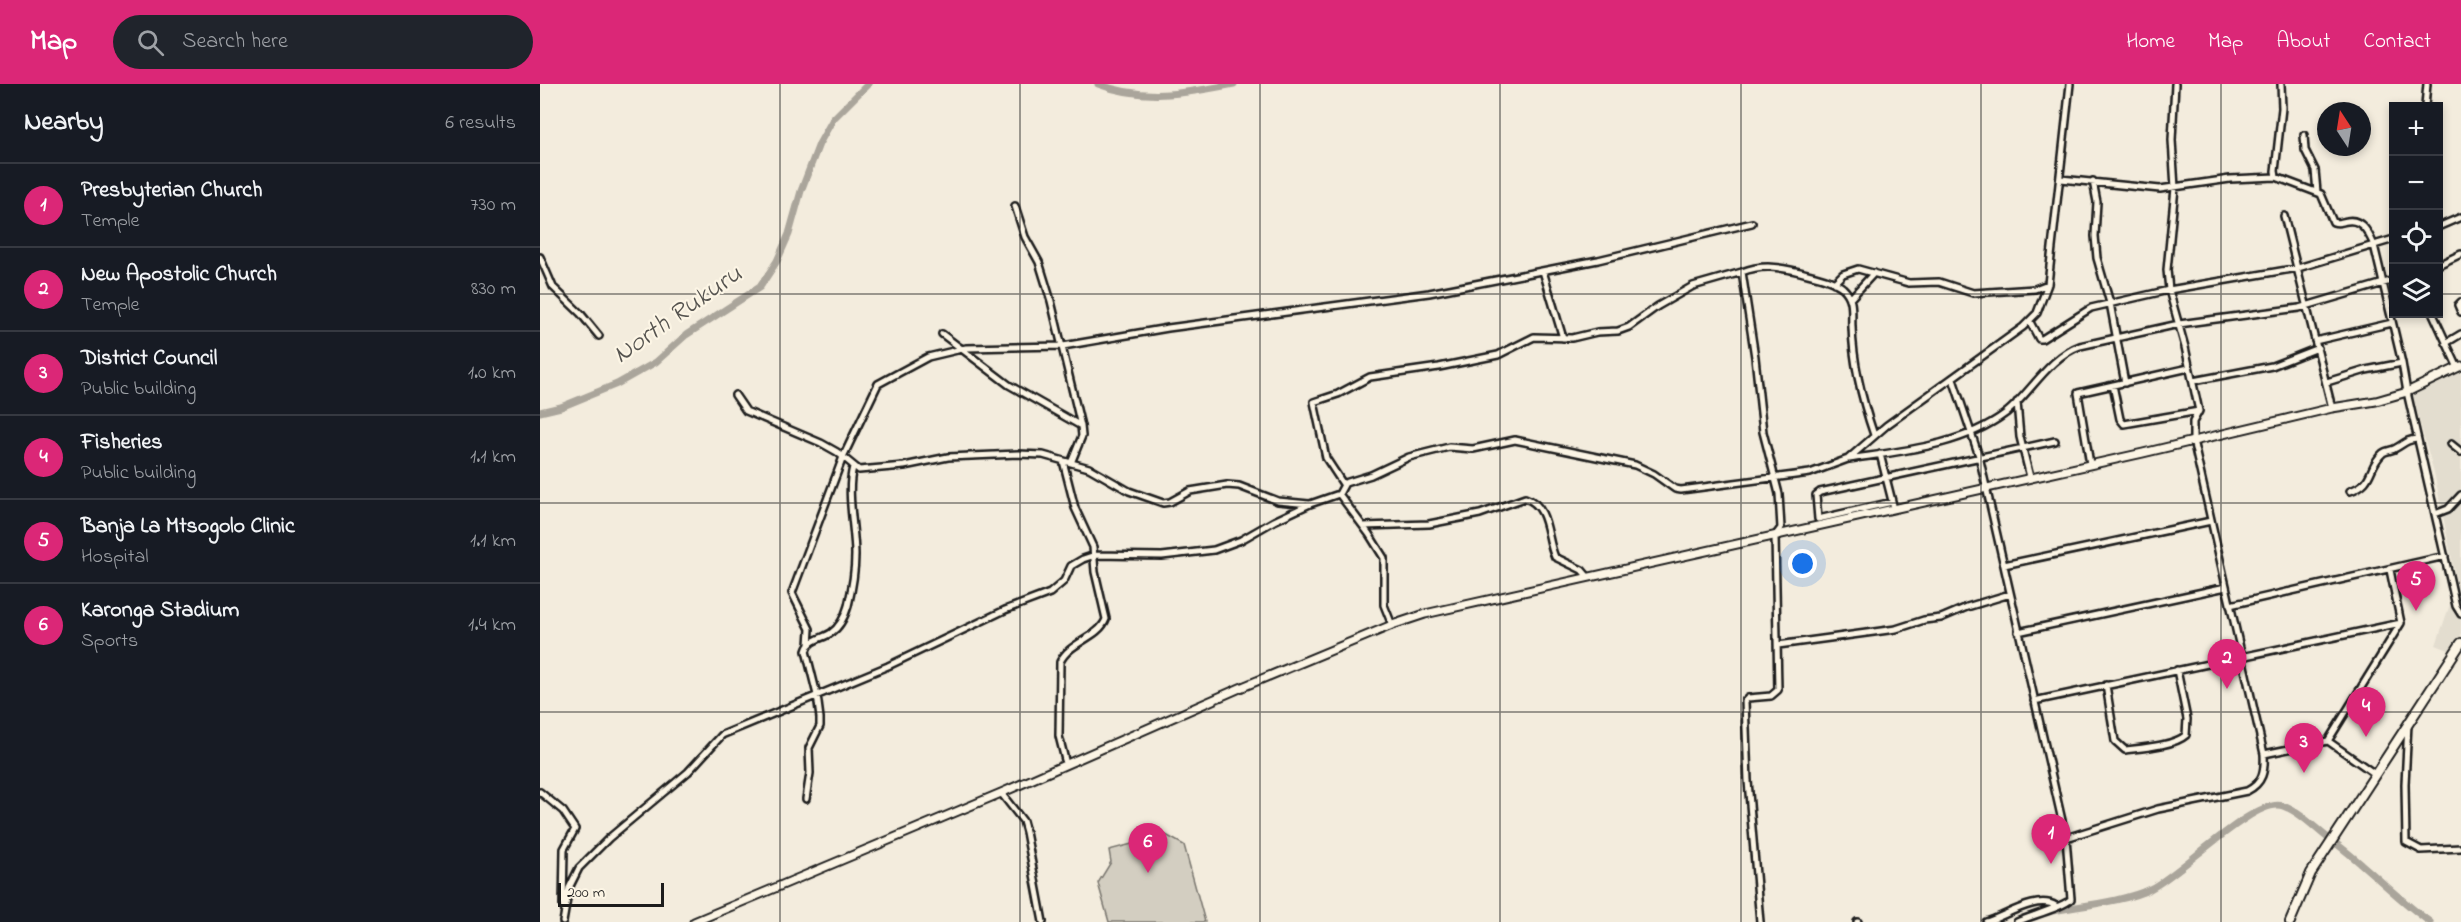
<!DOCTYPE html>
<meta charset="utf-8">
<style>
body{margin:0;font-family:"Indie Flower",sans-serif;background:#20242c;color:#f1f3f6}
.controls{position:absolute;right:18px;top:18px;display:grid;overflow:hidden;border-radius:0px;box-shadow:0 3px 9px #0003}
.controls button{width:54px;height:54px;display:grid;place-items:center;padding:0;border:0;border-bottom:2px solid #363941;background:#171b24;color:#f1f3f6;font:30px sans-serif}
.compass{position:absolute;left:1777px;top:18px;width:54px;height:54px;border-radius:50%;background:#171b24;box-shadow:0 3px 9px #0003;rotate:348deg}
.scale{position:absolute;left:18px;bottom:15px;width:106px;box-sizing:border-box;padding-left:6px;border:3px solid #1c1c1c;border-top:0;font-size:16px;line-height:21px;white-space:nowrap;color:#1c1c1c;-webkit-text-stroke:4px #fcf5e5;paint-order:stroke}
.you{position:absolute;left:1263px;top:480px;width:21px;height:21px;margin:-15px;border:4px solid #fff;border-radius:50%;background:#1a73e8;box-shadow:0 0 0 9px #1a73e833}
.badge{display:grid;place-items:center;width:39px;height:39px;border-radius:50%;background:#db2777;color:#fff;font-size:20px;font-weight:700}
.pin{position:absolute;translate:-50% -50px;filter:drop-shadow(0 2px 3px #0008)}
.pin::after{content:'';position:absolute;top:32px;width:21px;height:18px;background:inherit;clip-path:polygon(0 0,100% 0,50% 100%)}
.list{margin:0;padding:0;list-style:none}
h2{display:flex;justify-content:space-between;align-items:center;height:78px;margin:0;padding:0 24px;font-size:26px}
h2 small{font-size:20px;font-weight:400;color:#9ea1a6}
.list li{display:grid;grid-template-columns:39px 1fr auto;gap:18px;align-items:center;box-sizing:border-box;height:84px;padding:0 24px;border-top:2px solid #363941}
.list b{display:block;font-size:22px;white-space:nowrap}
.list p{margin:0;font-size:20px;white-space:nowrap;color:#9ea1a6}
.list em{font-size:20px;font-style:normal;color:#9ea1a6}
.icon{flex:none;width:33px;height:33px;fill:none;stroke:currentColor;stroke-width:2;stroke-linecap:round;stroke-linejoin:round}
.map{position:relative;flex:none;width:1921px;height:838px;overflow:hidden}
header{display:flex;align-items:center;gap:36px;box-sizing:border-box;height:84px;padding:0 30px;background:#db2777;color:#fff}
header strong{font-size:28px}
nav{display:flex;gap:33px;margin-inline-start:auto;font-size:21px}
.search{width:420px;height:54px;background:#20242c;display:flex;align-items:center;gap:15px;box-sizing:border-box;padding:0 21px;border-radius:33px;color:#9ea1a6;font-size:22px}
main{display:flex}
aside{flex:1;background:#171b24}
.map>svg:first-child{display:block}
.built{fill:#e3ddcf}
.green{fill:#d3cec1;stroke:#78756e;stroke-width:1.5}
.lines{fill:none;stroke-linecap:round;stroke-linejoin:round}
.river{stroke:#aaa59b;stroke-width:7}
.minor-casing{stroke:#1c1c1c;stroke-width:10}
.major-casing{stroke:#1c1c1c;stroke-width:11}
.highway-casing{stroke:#1c1c1c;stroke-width:12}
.minor{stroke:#fcf5e5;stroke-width:5}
.major{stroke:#fcf5e5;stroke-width:7}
.highway{stroke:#fcf5e5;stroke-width:8}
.grid{fill:none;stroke:#1c1c1c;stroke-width:1.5;stroke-opacity:0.55}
.labels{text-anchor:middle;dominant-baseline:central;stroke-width:4.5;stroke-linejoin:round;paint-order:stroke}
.water-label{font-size:27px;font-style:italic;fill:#55534f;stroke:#fcf5e5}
</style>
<header>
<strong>Map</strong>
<div class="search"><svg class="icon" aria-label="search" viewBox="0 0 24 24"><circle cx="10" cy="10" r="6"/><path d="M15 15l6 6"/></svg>Search here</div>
<nav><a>Home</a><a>Map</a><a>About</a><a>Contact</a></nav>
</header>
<main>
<aside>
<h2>Nearby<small>6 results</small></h2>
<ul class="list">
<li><span class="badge">1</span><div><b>Presbyterian Church</b><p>Temple</p></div><em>730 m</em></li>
<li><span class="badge">2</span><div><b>New Apostolic Church</b><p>Temple</p></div><em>830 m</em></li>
<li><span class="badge">3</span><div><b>District Council</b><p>Public building</p></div><em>1.0 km</em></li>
<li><span class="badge">4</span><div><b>Fisheries</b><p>Public building</p></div><em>1.1 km</em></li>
<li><span class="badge">5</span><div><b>Banja La Mtsogolo Clinic</b><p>Hospital</p></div><em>1.1 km</em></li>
<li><span class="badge">6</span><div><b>Karonga Stadium</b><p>Sports</p></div><em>1.4 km</em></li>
</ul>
</aside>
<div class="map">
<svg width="1921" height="838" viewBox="0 0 1921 838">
<rect width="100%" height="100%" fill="#f3ecdd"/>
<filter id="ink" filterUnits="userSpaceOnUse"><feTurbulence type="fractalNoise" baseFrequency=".0167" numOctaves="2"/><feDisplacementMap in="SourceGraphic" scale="12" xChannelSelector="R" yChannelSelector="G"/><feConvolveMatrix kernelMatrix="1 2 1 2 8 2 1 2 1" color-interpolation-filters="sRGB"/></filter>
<g filter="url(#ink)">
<path class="built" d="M1921 286V571L1896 561 1917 500 1894 388 1872 311Z"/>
<path class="green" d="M626 751 644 761 665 838H569L558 799 571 778 569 766Z"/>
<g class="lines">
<path class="river" d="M558 0C605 18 646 9 694 0
M0 328 21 323 77 300 116 278 146 251 220 203 237 177 249 150 261 107 279 60 293 35 328 0
M1794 758C1828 783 1856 814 1890 838
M1507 828C1537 822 1584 818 1610 805 1640 791 1715 712 1743 722 1760 728 1775 744 1788 754"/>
<defs>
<path id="minor" d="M1635 0 1632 56 1635 104 1627 186 1629 206 1645 263 1659 327 1653 338V356L1724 670
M1741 0 1742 24 1735 87 1736 93 1781 110 1793 138C1799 140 1801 138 1807 137 1822 134 1829 150 1834 161L1862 279 1867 308 1916 522 1921 530
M1885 22 1887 0
M1764 51 1765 66 1775 86 1777 108
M1521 95 1620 105 1690 95 1736 93
M1553 97 1557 118 1555 152 1557 174 1570 219 1585 299
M475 122 485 153 499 178 511 217 541 342
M1744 132 1792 324
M1898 143 1921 133
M0 173 13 203 41 230 59 252
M1898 181 1921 170
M1003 187 1023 254
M1202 188C1222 180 1240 183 1260 188 1274 192 1292 195 1303 204 1315 215 1311 230 1312 243 1313 280 1322 316 1334 351
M1294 199 1303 190 1318 185 1369 199 1399 198 1433 209 1495 205 1508 200
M1310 215 1334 189
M1921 218 1918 221 1921 228
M1893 230 1918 284
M1490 238 1499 255H1502L1551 224 1629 206 1758 184 1854 155
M402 250 469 301 541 342 542 352 531 379
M1775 257 1852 239
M1906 259 1921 250
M1413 295 1439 372 1526 754 1531 815C1524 823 1490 832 1477 838
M1653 297 1732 282 1778 264
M1787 298 1826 286 1862 279
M1573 301 1580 335 1584 340 1659 327
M195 311 206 327 281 359 297 368 319 386 364 382 408 373 478 370 503 371 549 384 589 407 623 419 630 418 650 407 687 401 699 402 738 417 769 420
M1477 318 1480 353 1490 393
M1911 360 1921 368
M1340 370 1353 421
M1309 375C1362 367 1422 362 1466 329 1490 310 1509 273 1540 262L1639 240 1759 224 1854 196
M523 377 535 424 553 463 555 488 566 535C559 554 529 558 520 578L519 652 526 680
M1550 380 1538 309 1649 284
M803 400 786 374 774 318 798 310 830 293 899 283 958 271 994 253 1032 254 1057 248 1078 247 1089 243 1118 222 1153 202 1202 188 1215 273 1223 348 1239 410 1241 444 1235 452 1238 606 1231 612 1208 614 1205 617 1208 697 1220 838
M1810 407C1835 399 1827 383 1843 369 1847 366 1852 367 1856 364 1865 359 1866 356 1877 355
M799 410 829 450 844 474V521L852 541
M1352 418 1278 435 1276 411 1280 408 1515 357
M1895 430 1908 425 1921 411
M823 442 889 440 940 430 985 414C1010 422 1006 454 1015 473L1042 486 1048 493
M1464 481 1671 437
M1690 521 1905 472
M1478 548 1686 503
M269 561 270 545 252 509 303 373 338 300 388 273 426 264 523 262 628 244 889 209 1058 176 1212 139
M1238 561 1356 545 1384 536 1401 534 1427 523 1470 510
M1566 601 1575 657 1585 666C1601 664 1634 662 1646 651L1647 635 1637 586
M1494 617 1861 539 1850 486
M1868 640 1865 700 1866 758 1881 766 1921 764
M1788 657 1861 539
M0 708 23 727 35 745 24 765 23 822
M461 709 483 737 486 748 503 838
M266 715 270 689 269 664 280 642V634L277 611 266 567C269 555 282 555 291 549 300 543 305 532 308 522 312 505 315 488 315 471 315 444 306 410 313 383
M1526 754 1618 725 1707 707C1723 699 1725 687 1724 670L1788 657 1835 690
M23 838 29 804 39 784 69 754 148 688 182 651 348 582 465 526 510 509 524 497 531 482 543 475 555 471 622 472 674 466 701 456 734 437 770 420 799 410 805 399 831 391 869 373 909 363 933 365 975 356 1095 381 1114 390 1135 405 1141 406 1270 389 1308 375 1347 341 1483 243 1497 229 1508 200 1530 0
M1317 838H1318
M1446 838C1464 833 1497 810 1516 822"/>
<path id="major" d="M154 838 461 709 700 604 852 541 885 530 1603 369 1792 324 1836 317 1867 308 1921 282"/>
<path id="highway" d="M1750 838 1771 789 1921 559"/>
</defs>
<use href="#minor" class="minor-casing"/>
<use href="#major" class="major-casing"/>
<use href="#highway" class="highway-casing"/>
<use href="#minor" class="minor"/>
<use href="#major" class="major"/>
<use href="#highway" class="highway"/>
</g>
</g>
<path class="grid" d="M240 0V838M480 0V838M720 0V838M960 0V838M1201 0V838M1441 0V838M1681 0V838M0 210H1854M1898 210H1921M0 419H1921M0 628H1921"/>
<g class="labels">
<g class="water-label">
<text transform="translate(138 231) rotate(-35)">North Rukuru</text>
</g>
</g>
</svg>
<div class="controls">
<button>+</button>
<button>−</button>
<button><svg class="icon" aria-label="locate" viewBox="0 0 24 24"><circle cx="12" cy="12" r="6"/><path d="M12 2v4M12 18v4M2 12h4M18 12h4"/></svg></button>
<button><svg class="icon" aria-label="layers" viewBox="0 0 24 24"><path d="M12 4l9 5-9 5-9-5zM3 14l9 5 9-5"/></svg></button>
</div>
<svg class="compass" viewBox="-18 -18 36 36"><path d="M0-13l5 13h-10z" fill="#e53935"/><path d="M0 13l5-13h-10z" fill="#9ea1a6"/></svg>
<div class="scale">200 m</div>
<div class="you"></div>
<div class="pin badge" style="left:1511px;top:780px">1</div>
<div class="pin badge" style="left:1687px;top:605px">2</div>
<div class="pin badge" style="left:1764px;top:689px">3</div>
<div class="pin badge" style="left:1826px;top:653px">4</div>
<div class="pin badge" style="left:1876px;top:527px">5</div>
<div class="pin badge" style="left:608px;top:789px">6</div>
</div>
</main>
